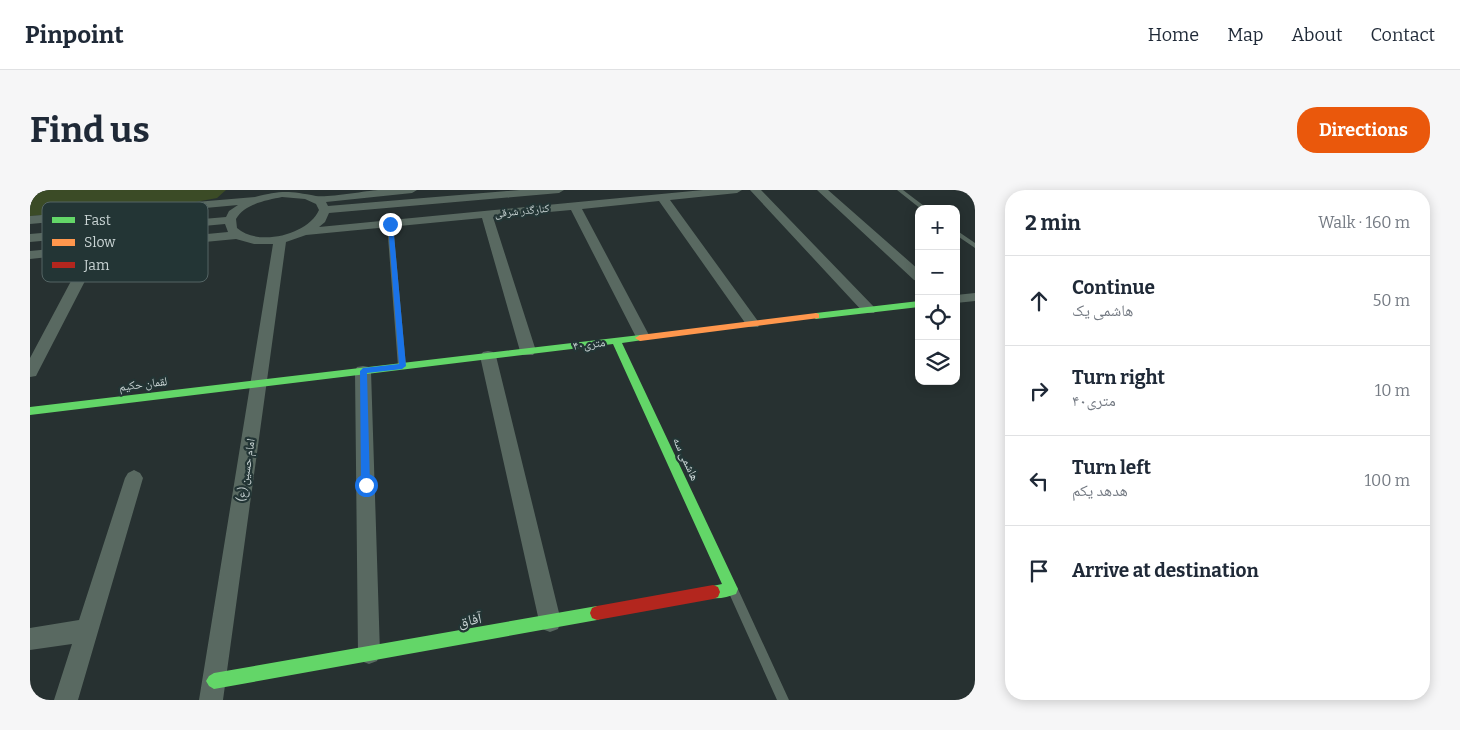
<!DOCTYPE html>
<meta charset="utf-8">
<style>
body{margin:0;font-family:Bitter,"Noto Naskh Arabic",serif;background:#f6f6f7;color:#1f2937}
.controls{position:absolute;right:15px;top:15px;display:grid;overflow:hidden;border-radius:10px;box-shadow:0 2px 12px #0003}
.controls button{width:45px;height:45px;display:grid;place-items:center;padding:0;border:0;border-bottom:1px solid #e0e1e3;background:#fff;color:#1f2937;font:25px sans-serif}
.stop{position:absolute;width:15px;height:15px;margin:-11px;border:4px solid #1a73e8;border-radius:50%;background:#fff}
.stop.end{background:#1a73e8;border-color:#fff;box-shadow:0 1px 5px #0008}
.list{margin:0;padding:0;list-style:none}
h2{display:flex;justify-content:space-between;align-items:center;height:65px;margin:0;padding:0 20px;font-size:21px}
h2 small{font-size:16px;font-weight:400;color:#747a83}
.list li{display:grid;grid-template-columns:32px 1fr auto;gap:15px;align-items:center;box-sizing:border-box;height:90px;padding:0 20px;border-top:1px solid #e0e1e3}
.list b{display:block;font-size:19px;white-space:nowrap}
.list p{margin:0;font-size:16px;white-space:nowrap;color:#747a83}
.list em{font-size:16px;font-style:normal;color:#747a83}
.icon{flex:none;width:28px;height:28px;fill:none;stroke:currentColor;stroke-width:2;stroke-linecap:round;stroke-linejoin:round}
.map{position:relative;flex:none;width:945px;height:510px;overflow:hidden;border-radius:20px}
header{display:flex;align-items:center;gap:30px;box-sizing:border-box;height:70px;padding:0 25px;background:#fff;border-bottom:1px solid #e0e1e3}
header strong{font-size:24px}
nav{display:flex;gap:28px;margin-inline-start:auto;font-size:18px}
.intro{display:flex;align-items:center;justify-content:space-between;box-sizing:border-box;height:120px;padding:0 30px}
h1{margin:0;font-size:35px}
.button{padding:12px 22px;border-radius:20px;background:#ea580c;color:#fff;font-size:18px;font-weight:700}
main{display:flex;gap:30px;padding:0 30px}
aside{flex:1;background:#fff;border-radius:20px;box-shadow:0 2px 12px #0003}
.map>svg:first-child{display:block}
.green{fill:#3b4b26}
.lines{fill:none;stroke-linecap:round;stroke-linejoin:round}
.lane{fill:#596961;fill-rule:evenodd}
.street{fill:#596961;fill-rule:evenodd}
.fast{fill:#63d668;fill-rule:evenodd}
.slow{fill:#ff974d;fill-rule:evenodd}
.jam{fill:#b3261e;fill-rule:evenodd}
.route{fill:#1a73e8}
.labels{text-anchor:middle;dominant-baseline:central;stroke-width:4.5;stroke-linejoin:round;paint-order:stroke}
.far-street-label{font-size:11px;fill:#c9d4d4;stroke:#233535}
.street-label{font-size:12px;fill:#c9d4d4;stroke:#233535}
.near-street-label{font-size:15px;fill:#c9d4d4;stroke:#233535}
.key{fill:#233535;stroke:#556565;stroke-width:1}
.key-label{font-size:14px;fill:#c9d4d4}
</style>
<header>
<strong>Pinpoint</strong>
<nav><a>Home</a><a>Map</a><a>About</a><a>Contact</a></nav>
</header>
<div class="intro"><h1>Find us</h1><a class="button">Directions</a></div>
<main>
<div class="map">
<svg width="945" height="510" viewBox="0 0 945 510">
<rect width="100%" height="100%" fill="#273131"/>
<path class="green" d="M0 0H196L187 8 155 14 0 26Z"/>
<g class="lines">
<path class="lane" d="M867 0H873L898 19H891Z
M360 32 363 34 376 176 372 179 368 176 357 34Z
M926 40 945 53V58L926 45Z
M703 396 707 397 759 510H747L698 401 699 397Z"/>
<path class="street" d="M348 0H387L382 3 296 12 298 16 490 0H534L529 3 299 23 295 32 289 37 673 0H712L707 3 640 10 730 134 728 137H718L629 11 552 19 620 147 618 150H608L606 147 541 20 463 27 506 161 503 165H493L490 161 452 28 276 45 256 52 193 510H169L243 54H224L206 49 70 62 8 182 6 186 0 187V168L56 63 0 69V61L198 42 195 34 0 52V44L196 27 199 21 208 15 0 34V26L225 7C251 0 260 1 286 6 297 8 335 1 348 0ZM252 7 275 9 286 14 289 20C278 45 228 57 207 38L206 29C214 14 237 10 252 7Z
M720 0H731L844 117 846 120 844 123H834Z
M787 0H798L889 80V91L884 90Z
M945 103V111L926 113V105Z
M458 161 463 162 466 166 531 431 528 439 520 442 512 439 509 431 450 166 453 162Z
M333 176 339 177 341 181 350 463 347 471 339 474 331 471 328 463 325 181 327 177Z
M104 280 110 283 113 288 48 510H24L42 454 0 460V438L49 430 95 288 98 283Z"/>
<path class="fast" d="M889 111V117L786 129 781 126 786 123Z
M610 145 615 148 613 150 592 153 708 399 706 404C698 407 686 410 678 407L676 402 678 397 692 394 583 154 0 225V217Z
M567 416 572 418 574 423 572 428 567 430 184 499 179 496 176 491 179 486 184 483Z"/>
<path class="slow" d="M786 123 789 124V128L610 151 605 148 610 145Z"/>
<path class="jam" d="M683 395 688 397 690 402 688 407 683 409 567 430 562 428 560 423 562 418 567 416Z"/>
</g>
<path class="route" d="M360 32 363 34 376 176 372 179 337 183 340 295 336 299 331 295 330 181 333 178 369 174 358 34Z"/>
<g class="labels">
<g class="far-street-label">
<text transform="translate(492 21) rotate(-6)">کنارگذر شرقی</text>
</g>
<g class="street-label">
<text transform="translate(559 154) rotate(-7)">۴۰متری</text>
<text transform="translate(113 194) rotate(-7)">لقمان حکیم</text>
<text transform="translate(656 269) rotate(65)">هاشمی سه</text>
<text transform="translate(216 280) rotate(-81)">امام حسین (ع)</text>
</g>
<g class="near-street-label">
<text transform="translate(440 430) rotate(-10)">آفاق</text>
</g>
</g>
<rect x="12" y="12" width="166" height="80" rx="8" class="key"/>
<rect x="22" y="27" width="23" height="6" fill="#63d668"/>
<rect x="22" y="49" width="23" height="7" fill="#ff974d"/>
<rect x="22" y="72" width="23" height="6" fill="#b3261e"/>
<g class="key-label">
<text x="54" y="35">Fast</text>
<text x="54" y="57">Slow</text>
<text x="54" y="80">Jam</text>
</g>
</svg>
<div class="controls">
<button>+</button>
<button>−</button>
<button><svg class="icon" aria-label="locate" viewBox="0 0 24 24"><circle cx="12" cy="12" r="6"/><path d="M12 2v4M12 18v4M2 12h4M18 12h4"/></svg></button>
<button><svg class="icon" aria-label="layers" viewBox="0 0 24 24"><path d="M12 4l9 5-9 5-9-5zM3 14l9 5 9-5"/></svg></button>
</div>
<div class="stop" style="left:336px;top:295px"></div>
<div class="stop end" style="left:360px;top:34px"></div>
</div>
<aside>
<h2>2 min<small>Walk · 160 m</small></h2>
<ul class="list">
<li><svg class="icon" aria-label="ahead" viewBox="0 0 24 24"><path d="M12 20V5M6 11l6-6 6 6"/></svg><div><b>Continue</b><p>هاشمی یک</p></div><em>50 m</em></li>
<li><svg class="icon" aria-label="right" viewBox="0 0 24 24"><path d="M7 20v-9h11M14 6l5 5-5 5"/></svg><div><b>Turn right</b><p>۴۰متری</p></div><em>10 m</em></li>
<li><svg class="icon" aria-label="left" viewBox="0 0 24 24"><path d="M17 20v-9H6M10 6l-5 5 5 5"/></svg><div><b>Turn left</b><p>هدهد یکم</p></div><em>100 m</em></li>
<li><svg class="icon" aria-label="arrive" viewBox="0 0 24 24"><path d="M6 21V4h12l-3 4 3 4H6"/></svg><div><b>Arrive at destination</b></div></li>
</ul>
</aside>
</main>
